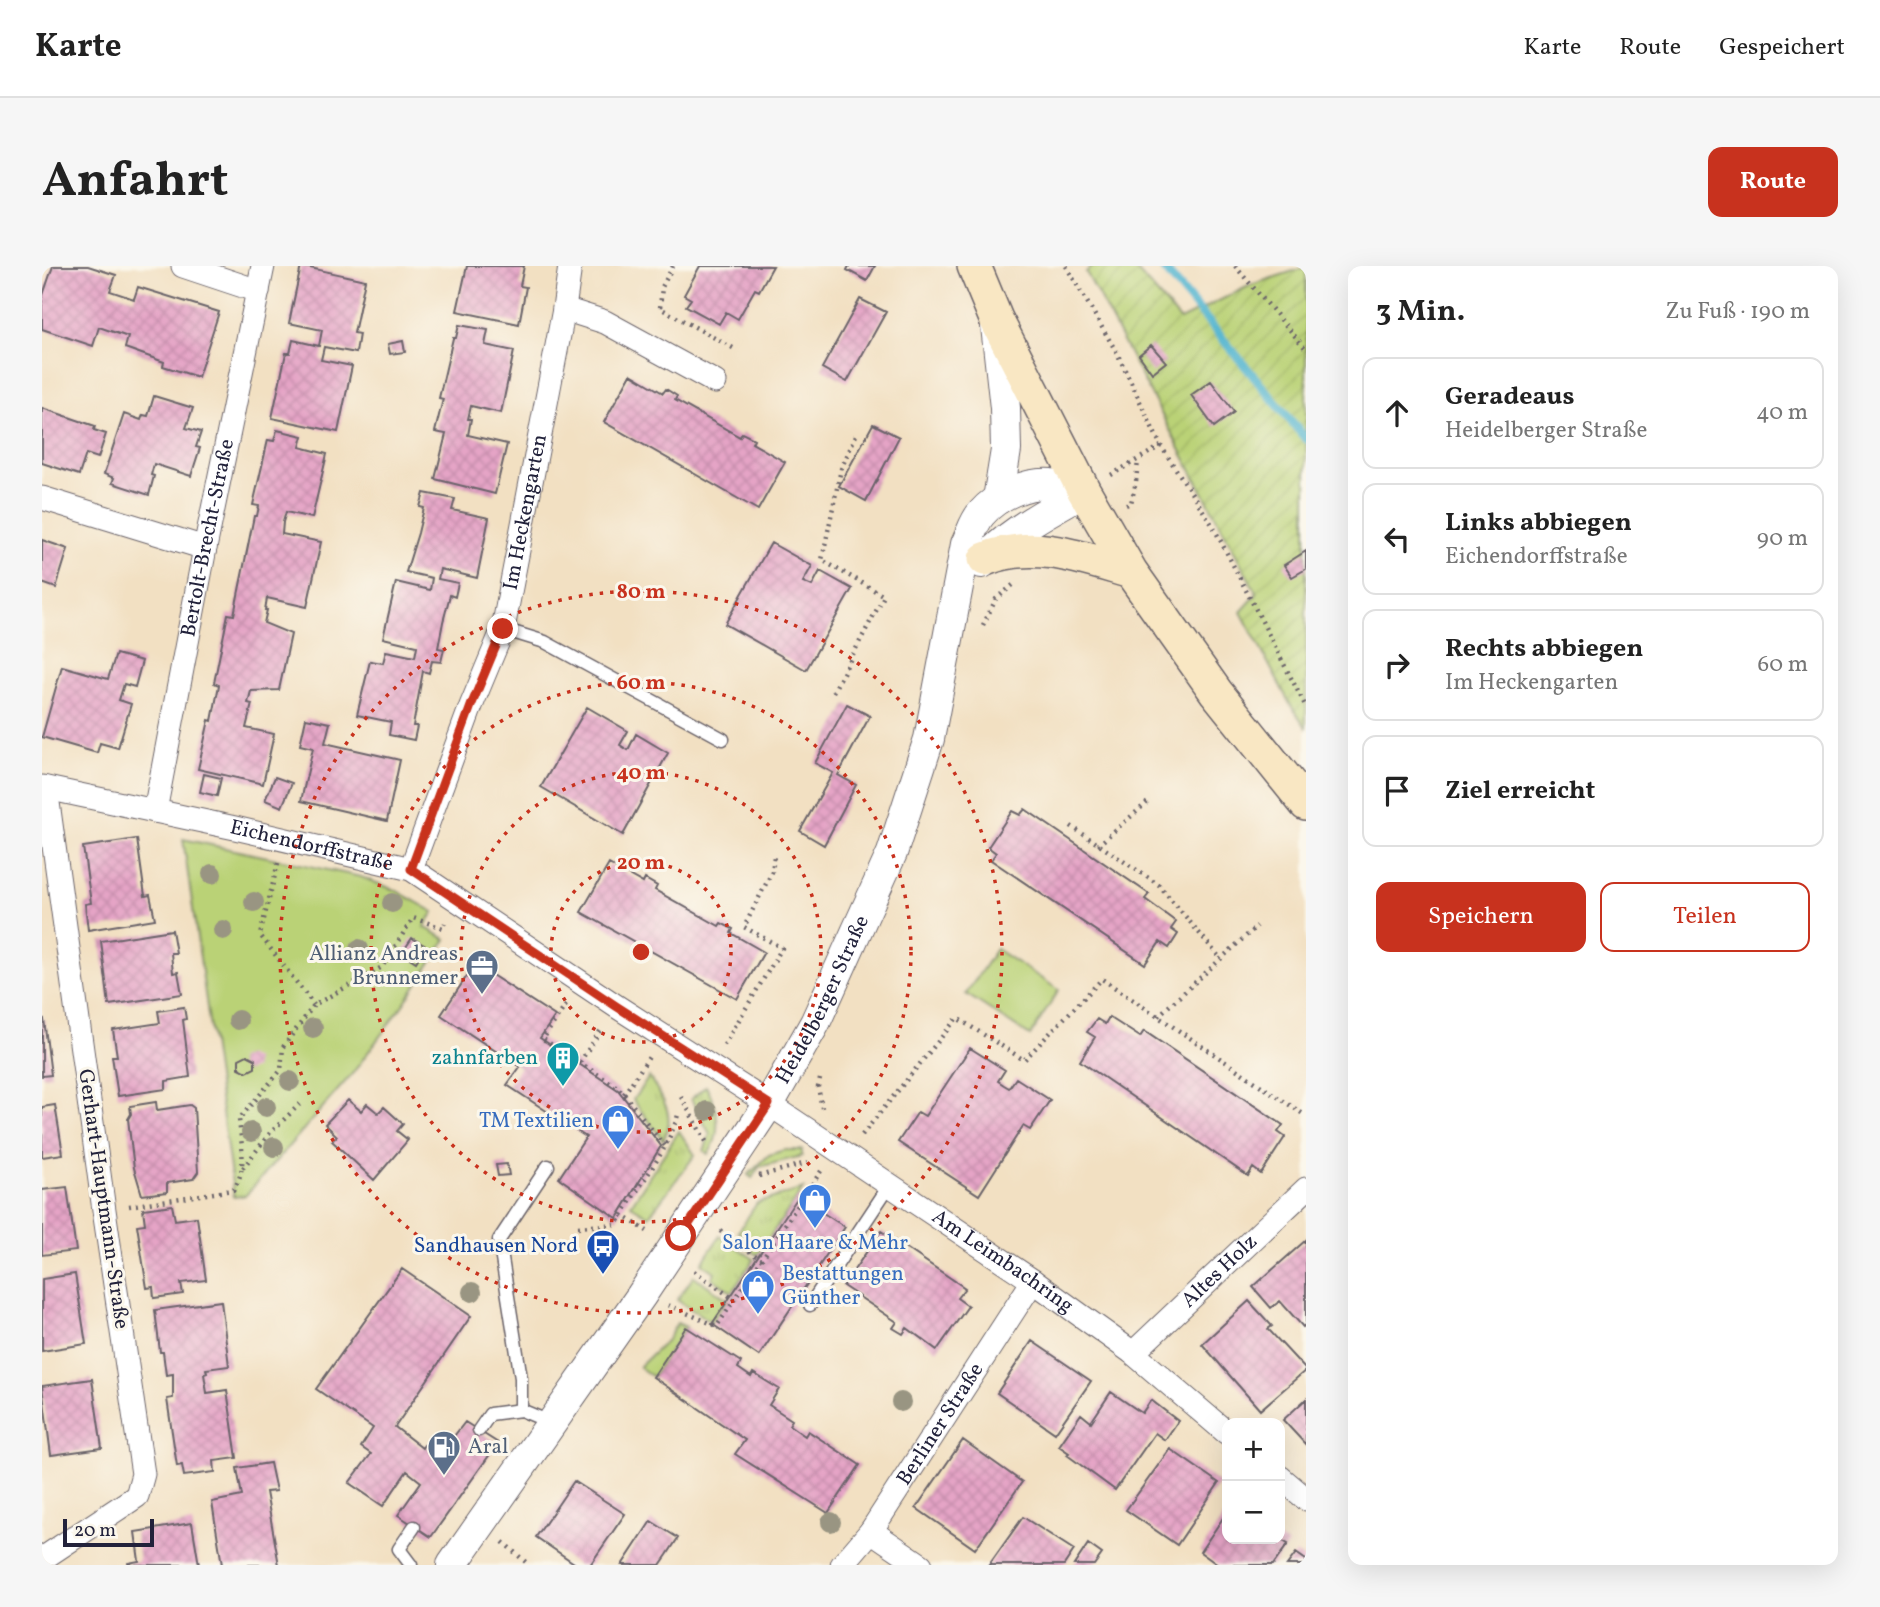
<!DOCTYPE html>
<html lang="de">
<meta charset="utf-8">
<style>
body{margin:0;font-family:Vollkorn,serif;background:#f6f6f6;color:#222}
.controls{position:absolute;right:21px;bottom:21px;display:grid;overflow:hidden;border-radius:14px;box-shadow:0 7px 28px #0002}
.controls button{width:63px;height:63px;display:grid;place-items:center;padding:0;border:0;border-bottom:2px solid #e0e0e0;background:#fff;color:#222;font:35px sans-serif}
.scale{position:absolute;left:21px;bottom:18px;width:91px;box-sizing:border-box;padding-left:7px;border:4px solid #22223b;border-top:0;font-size:19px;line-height:24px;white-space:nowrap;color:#22223b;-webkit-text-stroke:5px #fbf7ec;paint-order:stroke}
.stop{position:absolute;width:21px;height:21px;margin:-16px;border:5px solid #c8321e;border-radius:50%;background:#fff}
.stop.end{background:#c8321e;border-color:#fff;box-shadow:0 2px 7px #0008}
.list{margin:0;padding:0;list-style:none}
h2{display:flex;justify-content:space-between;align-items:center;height:91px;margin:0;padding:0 28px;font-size:30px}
h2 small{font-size:23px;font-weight:400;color:#767676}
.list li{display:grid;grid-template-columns:46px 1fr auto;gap:21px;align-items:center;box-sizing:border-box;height:112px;margin:0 14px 14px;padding:0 14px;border:2px solid #e0e0e0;border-radius:14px}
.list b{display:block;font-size:26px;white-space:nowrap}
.list p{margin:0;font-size:23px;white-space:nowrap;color:#767676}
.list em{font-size:23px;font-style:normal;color:#767676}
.actions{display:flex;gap:14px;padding:21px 28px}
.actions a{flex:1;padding:16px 0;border:2px solid #c8321e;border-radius:14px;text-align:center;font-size:24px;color:#c8321e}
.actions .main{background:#c8321e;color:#fff}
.icon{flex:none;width:38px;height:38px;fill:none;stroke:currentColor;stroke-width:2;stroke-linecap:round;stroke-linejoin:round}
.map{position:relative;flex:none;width:1264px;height:1299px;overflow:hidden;border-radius:14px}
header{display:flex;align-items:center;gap:42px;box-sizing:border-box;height:98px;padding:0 35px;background:#fff;border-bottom:2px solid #e0e0e0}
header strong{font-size:33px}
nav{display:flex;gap:38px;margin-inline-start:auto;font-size:24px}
.intro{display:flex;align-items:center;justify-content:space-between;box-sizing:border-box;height:168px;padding:0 42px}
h1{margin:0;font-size:49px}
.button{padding:18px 32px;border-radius:14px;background:#c8321e;color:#fff;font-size:24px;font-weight:700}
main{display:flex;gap:42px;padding:0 42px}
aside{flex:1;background:#fff;border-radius:14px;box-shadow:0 7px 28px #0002}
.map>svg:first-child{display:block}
.grass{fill:url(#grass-tufts);stroke:#6e7a58;stroke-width:2}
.park{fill:#bad276;stroke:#6e7a58;stroke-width:2}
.garden{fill:url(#garden-furrows);stroke:#6e7a58;stroke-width:2}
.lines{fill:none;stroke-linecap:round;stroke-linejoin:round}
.stream{stroke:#50b4cf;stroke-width:9}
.building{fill:url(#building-cross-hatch)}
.service-casing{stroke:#6b646a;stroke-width:15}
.minor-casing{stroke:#6b646a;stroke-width:25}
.tertiary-casing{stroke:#6b646a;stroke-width:32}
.secondary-casing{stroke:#6b646a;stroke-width:36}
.path{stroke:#6b646a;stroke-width:4.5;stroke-dasharray:2 5;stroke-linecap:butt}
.service{stroke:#fff;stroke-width:12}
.minor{stroke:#fff;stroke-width:23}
.tertiary{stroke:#fff;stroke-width:30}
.secondary{stroke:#f9e7c3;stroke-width:33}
.tree{fill:#999582}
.route{stroke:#c8321e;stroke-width:9}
.ring{fill:none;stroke:#c8321e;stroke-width:3.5;stroke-dasharray:3.5 7}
.labels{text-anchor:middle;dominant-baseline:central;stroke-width:6;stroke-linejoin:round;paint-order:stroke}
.street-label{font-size:21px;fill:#22223b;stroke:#fbf7ec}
.service-label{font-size:21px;fill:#4e5e75;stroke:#fbf7ec;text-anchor:end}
.culture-label{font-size:21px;fill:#0d838f;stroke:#fbf7ec;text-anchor:end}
.shop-label{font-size:21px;fill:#366cbe;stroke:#fbf7ec;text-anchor:end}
.transit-label{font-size:21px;fill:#164399;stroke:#fbf7ec;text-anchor:end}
.centre{fill:#c8321e;stroke:#fbf7ec;stroke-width:3.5}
.ring-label{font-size:21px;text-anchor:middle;font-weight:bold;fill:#c8321e;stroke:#fbf7ec;stroke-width:6;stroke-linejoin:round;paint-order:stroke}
</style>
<header>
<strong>Karte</strong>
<nav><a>Karte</a><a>Route</a><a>Gespeichert</a></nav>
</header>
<div class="intro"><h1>Anfahrt</h1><a class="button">Route</a></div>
<main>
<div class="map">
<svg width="1264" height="1299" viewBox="0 0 1264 1299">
<defs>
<pattern id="grass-tufts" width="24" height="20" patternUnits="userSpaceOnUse" patternTransform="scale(1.75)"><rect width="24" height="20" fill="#bad276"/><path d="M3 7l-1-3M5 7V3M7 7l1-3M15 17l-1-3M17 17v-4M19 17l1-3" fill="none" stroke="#a0b467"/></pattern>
<pattern id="garden-furrows" width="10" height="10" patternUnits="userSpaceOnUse" patternTransform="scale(1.75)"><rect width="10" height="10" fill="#bad276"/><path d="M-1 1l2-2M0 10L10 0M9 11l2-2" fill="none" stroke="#a0b467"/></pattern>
<pattern id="building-cross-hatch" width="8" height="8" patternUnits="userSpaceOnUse" patternTransform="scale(1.75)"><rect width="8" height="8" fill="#e5a4c6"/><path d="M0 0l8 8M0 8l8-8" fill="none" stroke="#c48dab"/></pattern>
</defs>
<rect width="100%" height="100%" fill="#fbf7ec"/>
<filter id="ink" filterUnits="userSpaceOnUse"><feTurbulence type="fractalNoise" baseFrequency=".0143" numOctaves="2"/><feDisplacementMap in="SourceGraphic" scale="14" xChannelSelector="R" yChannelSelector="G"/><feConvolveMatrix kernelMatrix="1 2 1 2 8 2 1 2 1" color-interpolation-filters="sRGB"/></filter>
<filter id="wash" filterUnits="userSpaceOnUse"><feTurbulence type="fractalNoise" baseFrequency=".00686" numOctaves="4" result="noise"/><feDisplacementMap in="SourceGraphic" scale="28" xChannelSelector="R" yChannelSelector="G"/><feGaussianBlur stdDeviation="1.57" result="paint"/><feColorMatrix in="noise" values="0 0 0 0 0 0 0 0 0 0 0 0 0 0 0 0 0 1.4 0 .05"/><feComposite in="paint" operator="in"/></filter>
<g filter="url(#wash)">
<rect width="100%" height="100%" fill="#f2e0c2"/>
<path class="grass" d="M607 811C620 831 635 850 621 874L591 834Z
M664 820C676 841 681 868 666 888L662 885 668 868 649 833Z
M637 865 653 889 607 950 589 939Z
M742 884H760V890L717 901 710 912 706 909 727 889Z
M761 923 715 989 696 976 701 969 696 966 715 937Z
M678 970 712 993 690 1026 670 1012 673 1006 660 997Z
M652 1010 685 1033 669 1056 635 1034Z
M635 1057 644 1061 611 1111 597 1101 626 1073Z"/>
<path class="park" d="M141 573 319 611 353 624 392 646 382 661 404 673 361 739 310 808 204 929 192 931Z
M954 683 1017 724 988 770 924 728Z"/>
<path class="garden" d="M1051 0H1091L1138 54 1209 19 1264 1V461L1248 438 1199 346 1215 328 1044 6Z"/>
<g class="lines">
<path class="stream" d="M1120 0 1264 173"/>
</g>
<g id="blocks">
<path class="building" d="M11 0H46L74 9 68 25 92 33 96 21 177 46 156 111 121 100 122 96 83 82 86 71 57 61 51 80 0 63V32Z
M259 0 323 14 312 67 317 68 314 87 282 81 279 94 310 100 296 166 230 152 244 87H248L251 74 277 80 280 64 247 57Z
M425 0H482L478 20 484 21 477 58 415 45Z
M658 0H731L717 25 713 23 696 53 684 46 677 58 644 40 649 33 642 29Z
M807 0H833L825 15 805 4Z
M818 33 844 46 805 116 780 102Z
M417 59 446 64 443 79 472 85 459 147 429 140 426 153H429L426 169 465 178 453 228 393 213 404 168 393 166 401 133 397 132 411 72H414Z
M361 75 363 86 348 88 346 78Z
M1109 79 1124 96 1110 107 1097 89Z
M589 108 621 127 624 123 635 130 633 134 698 171 700 167 712 173 710 177 743 196 716 244 562 156Z
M1169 115 1192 146 1172 161 1149 129Z
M112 130 151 142 144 162 159 166 154 181 158 182 149 210 112 198 109 209 112 210 107 229 70 217 72 212 62 208 82 148 99 154 101 149 106 150Z
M0 142 53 160 52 164 64 168 56 192 44 188 37 209 0 197Z
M831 158 857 171 824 235 797 220Z
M235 164 261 170 258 181 285 188 270 252 244 246 241 256 240 268 279 276 265 341 225 332 223 344H225L222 357 249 368 237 424 209 425 206 437 210 438 204 462 232 468 221 518 156 503 167 454 170 455 177 419 172 417 186 348 192 349 212 250H215L217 240 211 239 226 174 232 175Z
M382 227 413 233 410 244 447 252 435 312 398 303 396 313 416 317 413 331 408 329 401 356 396 382 402 383 399 396 390 395 387 407 381 405 371 460H375L372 474 347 469 349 456 315 449 328 395 341 397 344 385 373 391 375 380 341 372 354 316 388 324 390 312 364 306 376 267 382 242 378 241Z
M0 274 26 283 14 322 0 317Z
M729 277 770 300 761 316 770 320 778 305 810 323 764 404 683 358Z
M1264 285V303L1250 311 1242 299Z
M74 388 100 395 93 421 82 418 77 434 89 438 76 482 58 477 55 487 0 471 20 400 66 413Z
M805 438 828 450 796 509 814 519 782 579 758 565 791 507 773 497Z
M545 441 586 465 578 479 586 484 594 468 626 487 581 569 499 521Z
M264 452 288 457 283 477 358 494 345 555 259 535 271 482 258 479Z
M162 508 179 512 175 530 158 526Z
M233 511 250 517 240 541 223 534Z
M983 543 1107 628 1103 633 1134 656 1129 663 1136 668 1127 682 1118 676 1103 698 949 594 954 587 946 581 970 545 978 549Z
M95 573 103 630 108 629 113 653 46 664 43 638 49 637 41 581Z
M567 598 601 617 603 613 615 620 613 624 677 660 679 657 691 663 689 667 722 686 695 733 539 646Z
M130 664 134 687H129L131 707 136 706 140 728 67 739 59 675Z
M370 672 384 680 374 696 360 687Z
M433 698 513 750 498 772 576 824 619 880 575 952 517 912 544 871 465 819 478 801 399 749Z
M142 741 144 753 141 754 148 811 124 815V823L76 830 70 790H75L71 764 118 757 116 745Z
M1067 751 1098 771 1102 765 1241 859 1236 866 1243 871 1219 908 1211 902 1206 910 1038 795 1053 771 1045 766 1055 753 1063 758Z
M2 753 9 809 0 810V754Z
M928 782 963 804 956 815 962 819 967 822 974 812 1008 834 988 864 981 860 937 929 856 876 876 846 883 850Z
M205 789 213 793V802L205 806 197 802V793Z
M306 834 319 845 325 838 336 847 342 841 361 858 355 865 366 874 332 914 290 875 295 870 283 858Z
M114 836 115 844 148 839 152 842 156 906 151 913 125 917V926L100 929 92 902 86 853 89 848 88 840Z
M13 839 21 888 0 891V841Z
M465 898 467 909 456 910 454 899Z
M25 921 34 985 0 989V924Z
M756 931 803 961 717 1090 670 1058Z
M130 939 133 954 155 951 164 1014 139 1017 141 1028 112 1032 111 1021 105 1022 95 959 103 958 101 943Z
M839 965 923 1022 915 1032 926 1040 895 1084 865 1062 861 1068 851 1062 855 1056 801 1020Z
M1264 974V1058L1261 1061 1238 1035 1229 1042 1211 1021Z
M360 1003 429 1050 353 1161 380 1182 382 1179 398 1188 423 1156 456 1177 389 1271 356 1249 379 1216 365 1205 341 1240 307 1217 329 1188 319 1181 331 1162 274 1123Z
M33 1008 44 1078 0 1085V1013Z
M179 1035 187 1100 164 1103 165 1107 162 1108 165 1127 185 1124 195 1192 172 1195 173 1206 142 1210 140 1199 135 1200 125 1133 131 1132V1108L124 1109 121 1086H118L113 1044Z
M1207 1035 1230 1060 1226 1063 1264 1104 1218 1144 1160 1078Z
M644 1061 699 1096 696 1102 709 1111 711 1107 737 1123 727 1139 750 1154 747 1159 763 1170 766 1165 818 1199 786 1247 693 1188 703 1174 611 1111Z
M990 1075 1049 1115 1013 1167 955 1127Z
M50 1113 60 1182 9 1189 0 1120Z
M1069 1126 1100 1147 1109 1134 1136 1155 1123 1174 1113 1167 1073 1224 1025 1189 1027 1187 1017 1180 1039 1148 1049 1156Z
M1264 1133V1179L1241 1154Z
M921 1174 980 1216 933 1283 874 1242Z
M1128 1183 1177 1217 1135 1279 1084 1244Z
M228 1197 234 1225 224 1226 237 1299H180L170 1236 200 1230 195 1202Z
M532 1215 583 1248 548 1299H535L494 1271Z
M1185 1246V1273H1237L1246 1278 1231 1299H1176L1158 1286Z
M981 1251 1032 1284 1022 1299H947Z
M609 1255 636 1272 625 1289 618 1299H580Z
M150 1257 157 1299H86V1297L97 1295 93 1266Z
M1046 1278 1060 1288 1052 1299H1032Z
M1254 1287 1264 1294V1299H1245Z"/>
</g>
</g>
<g filter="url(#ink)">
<use href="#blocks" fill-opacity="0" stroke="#6b646a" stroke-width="2"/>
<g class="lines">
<defs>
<path id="service" d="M461 363 503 376 681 473
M768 1039 847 920
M479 1144V1112L457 974 506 900
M437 1164 448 1148 479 1144 510 1157
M369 1299 357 1283 372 1261"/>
<g id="minor">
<path d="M141 0 216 25"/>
<path d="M522 43 563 56 673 116"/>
<path d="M0 232 163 282"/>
<path id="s1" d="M0 521 193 562 369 603 574 740 727 838 991 1015 1091 1087 1185 1167"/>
<path id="s2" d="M113 545 163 282 221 0"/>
<path id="s3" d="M369 603 429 440 461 363 522 43 528 0"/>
<path id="s4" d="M1091 1087 1264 923"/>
<path d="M1238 1211 1264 1233"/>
<path d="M829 1265 879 1299"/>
<path d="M0 1293 95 1230 101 1208 62 944 4 522"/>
<path id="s5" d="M800 1299 829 1265 991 1015"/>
</g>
<g id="tertiary">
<path d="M954 60 963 142 964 184 956 233"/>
<path d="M940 297C968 264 1006 246 1042 225"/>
<path id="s6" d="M410 1299 599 1030 727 838 773 757 850 587 887 473 924 278C929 268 932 256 939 248 955 229 985 216 1009 218 1020 218 1032 222 1042 225"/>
</g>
<path id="secondary" d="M932 0 954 53 1042 225 1089 306 1174 426 1264 538
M943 293C992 273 1041 292 1089 306"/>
</defs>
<use href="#service" class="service-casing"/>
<use href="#minor" class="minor-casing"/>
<use href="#tertiary" class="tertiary-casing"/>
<use href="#secondary" class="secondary-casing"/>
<path class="path" d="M631 0 620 21 618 42 691 82
M1024 0 1075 87 1119 180 1171 260 1264 441
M1193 0 1264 83
M1069 209 1119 180
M1084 239 1089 237 1094 216 1096 194
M941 359 954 333 971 319
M791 426 842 330 780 294 799 203 815 167
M1029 560 1117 619 1179 693
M1056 579 1107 535
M236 597 218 669 272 739
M524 739 501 773 577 822 623 880
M1116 750 1215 660
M682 779 740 682 702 661 730 606 732 590
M538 796 560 762
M778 813 776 821 780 842
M582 828 607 791
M639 831 666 879
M820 869 915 752 982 794 1060 713 1264 850
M201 902 228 867 260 836
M717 910 765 897
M87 940 191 924C206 903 199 878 197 853L239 804 241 781 272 739 340 701 371 652 401 662 403 657
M580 949C599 916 625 886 636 849
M536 961 574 958 580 949 605 965
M678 965 720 994
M652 1005 693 1034
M626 1039 675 1060 779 905
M461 1276 487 1299"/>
<use href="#service" class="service"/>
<use href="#minor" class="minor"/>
<use href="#tertiary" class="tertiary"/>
<use href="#secondary" class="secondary"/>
</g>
<g class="tree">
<circle cx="170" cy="608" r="10"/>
<circle cx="212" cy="636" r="10"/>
<circle cx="350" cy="637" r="10"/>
<circle cx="181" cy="664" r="10"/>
<circle cx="317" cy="683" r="10"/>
<circle cx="196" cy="754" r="10"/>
<circle cx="271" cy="762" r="10"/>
<circle cx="248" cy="815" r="10"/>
<circle cx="224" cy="841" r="10"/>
<circle cx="665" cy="845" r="10"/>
<circle cx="209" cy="866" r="10"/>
<circle cx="232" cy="881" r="10"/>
<circle cx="430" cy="1026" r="10"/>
<circle cx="859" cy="1136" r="10"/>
<circle cx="789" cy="1256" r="10"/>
</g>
</g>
<g class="lines" filter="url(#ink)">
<path class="route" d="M461 363 429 440 369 603 574 740 727 838 639 970"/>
</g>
<g class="ring">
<circle cx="599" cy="686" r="90"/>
<circle cx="599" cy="686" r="180"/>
<circle cx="599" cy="686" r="270"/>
<circle cx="599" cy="686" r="361"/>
</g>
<defs>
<symbol id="office-pin" viewBox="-11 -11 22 30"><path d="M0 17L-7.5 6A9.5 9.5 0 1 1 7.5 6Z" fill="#5c6f8a" stroke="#fbf7ec"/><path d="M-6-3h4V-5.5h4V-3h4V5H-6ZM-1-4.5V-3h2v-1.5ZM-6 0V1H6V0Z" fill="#fff"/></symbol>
<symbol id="building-pin" viewBox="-11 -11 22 30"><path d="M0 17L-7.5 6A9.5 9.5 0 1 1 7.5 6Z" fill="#0f9aa8" stroke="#fbf7ec"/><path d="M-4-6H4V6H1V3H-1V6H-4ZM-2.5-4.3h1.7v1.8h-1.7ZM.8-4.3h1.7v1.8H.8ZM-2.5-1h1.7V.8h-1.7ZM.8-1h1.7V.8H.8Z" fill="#fff"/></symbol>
<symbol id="shop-pin" viewBox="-11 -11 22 30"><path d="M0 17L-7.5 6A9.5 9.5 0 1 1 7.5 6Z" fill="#3f7fe0" stroke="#fbf7ec"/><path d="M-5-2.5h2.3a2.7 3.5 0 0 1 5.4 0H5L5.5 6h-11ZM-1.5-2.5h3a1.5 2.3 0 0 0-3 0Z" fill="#fff"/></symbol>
<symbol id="bus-pin" viewBox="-11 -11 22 30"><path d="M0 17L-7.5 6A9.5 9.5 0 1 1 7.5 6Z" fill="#1a4fb4" stroke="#fbf7ec"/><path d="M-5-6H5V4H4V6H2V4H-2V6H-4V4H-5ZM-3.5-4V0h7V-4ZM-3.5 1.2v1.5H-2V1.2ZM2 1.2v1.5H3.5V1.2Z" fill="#fff"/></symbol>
<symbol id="fuel-pin" viewBox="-11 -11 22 30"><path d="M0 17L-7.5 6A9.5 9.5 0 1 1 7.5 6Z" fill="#5c6f8a" stroke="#fbf7ec"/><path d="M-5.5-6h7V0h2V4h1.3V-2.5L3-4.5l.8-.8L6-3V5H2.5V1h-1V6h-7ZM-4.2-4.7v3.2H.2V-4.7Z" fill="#fff"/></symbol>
</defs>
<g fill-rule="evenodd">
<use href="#office-pin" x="421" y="681" width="38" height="52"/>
<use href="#building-pin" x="502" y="773" width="38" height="52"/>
<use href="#shop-pin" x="557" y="836" width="38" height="52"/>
<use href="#shop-pin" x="754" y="915" width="38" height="52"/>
<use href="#bus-pin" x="542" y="961" width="38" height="52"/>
<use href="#shop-pin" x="697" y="1001" width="38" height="52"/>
<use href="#fuel-pin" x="383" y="1162" width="38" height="52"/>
</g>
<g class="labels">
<g class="street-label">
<text stroke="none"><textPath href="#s3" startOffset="376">Im Heckengarten</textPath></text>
<text stroke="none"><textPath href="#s2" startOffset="278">Bertolt-Brecht-Straße</textPath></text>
<text stroke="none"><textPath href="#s1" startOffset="276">Eichendorffstraße</textPath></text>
<text stroke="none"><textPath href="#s6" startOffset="677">Heidelberger Straße</textPath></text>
<text transform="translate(61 933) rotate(82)">Gerhart-Hauptmann-Straße</text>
<text stroke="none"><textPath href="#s1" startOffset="1088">Am Leimbachring</textPath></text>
<text stroke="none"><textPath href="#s4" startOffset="119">Altes Holz</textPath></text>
<text stroke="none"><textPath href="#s5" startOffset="172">Berliner Straße</textPath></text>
</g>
<g class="service-label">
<text x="416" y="688">Allianz Andreas<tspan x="416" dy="24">Brunnemer</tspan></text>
<text x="426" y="1181" text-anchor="start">Aral</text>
</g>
<g class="culture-label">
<text x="496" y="792">zahnfarben</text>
</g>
<g class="shop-label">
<text x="552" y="855">TM Textilien</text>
<text x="773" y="977" text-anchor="middle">Salon Haare &amp; Mehr</text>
<text x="740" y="1008" text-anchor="start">Bestattungen<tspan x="740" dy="24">Günther</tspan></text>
</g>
<g class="transit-label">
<text x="536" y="980">Sandhausen Nord</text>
</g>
</g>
<circle cx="599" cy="686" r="10" class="centre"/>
<g class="ring-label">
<text x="599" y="332">80 m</text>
<text x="599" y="423">60 m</text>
<text x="599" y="513">40 m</text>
<text x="599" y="603">20 m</text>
</g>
</svg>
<div class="controls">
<button>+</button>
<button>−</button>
</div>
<div class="scale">20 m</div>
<div class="stop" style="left:639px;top:970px"></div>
<div class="stop end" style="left:461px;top:363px"></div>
</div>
<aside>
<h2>3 Min.<small>Zu Fuß · 190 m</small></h2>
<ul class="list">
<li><svg class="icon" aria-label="ahead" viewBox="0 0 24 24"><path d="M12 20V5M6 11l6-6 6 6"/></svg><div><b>Geradeaus</b><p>Heidelberger Straße</p></div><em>40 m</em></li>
<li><svg class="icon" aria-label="left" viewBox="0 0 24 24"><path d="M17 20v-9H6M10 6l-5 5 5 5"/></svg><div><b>Links abbiegen</b><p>Eichendorffstraße</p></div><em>90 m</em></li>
<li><svg class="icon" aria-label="right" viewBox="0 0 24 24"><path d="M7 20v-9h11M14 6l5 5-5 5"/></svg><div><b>Rechts abbiegen</b><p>Im Heckengarten</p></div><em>60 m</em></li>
<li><svg class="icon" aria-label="arrive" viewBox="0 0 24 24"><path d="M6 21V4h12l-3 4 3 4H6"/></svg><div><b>Ziel erreicht</b></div></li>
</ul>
<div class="actions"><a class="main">Speichern</a><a>Teilen</a></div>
</aside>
</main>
